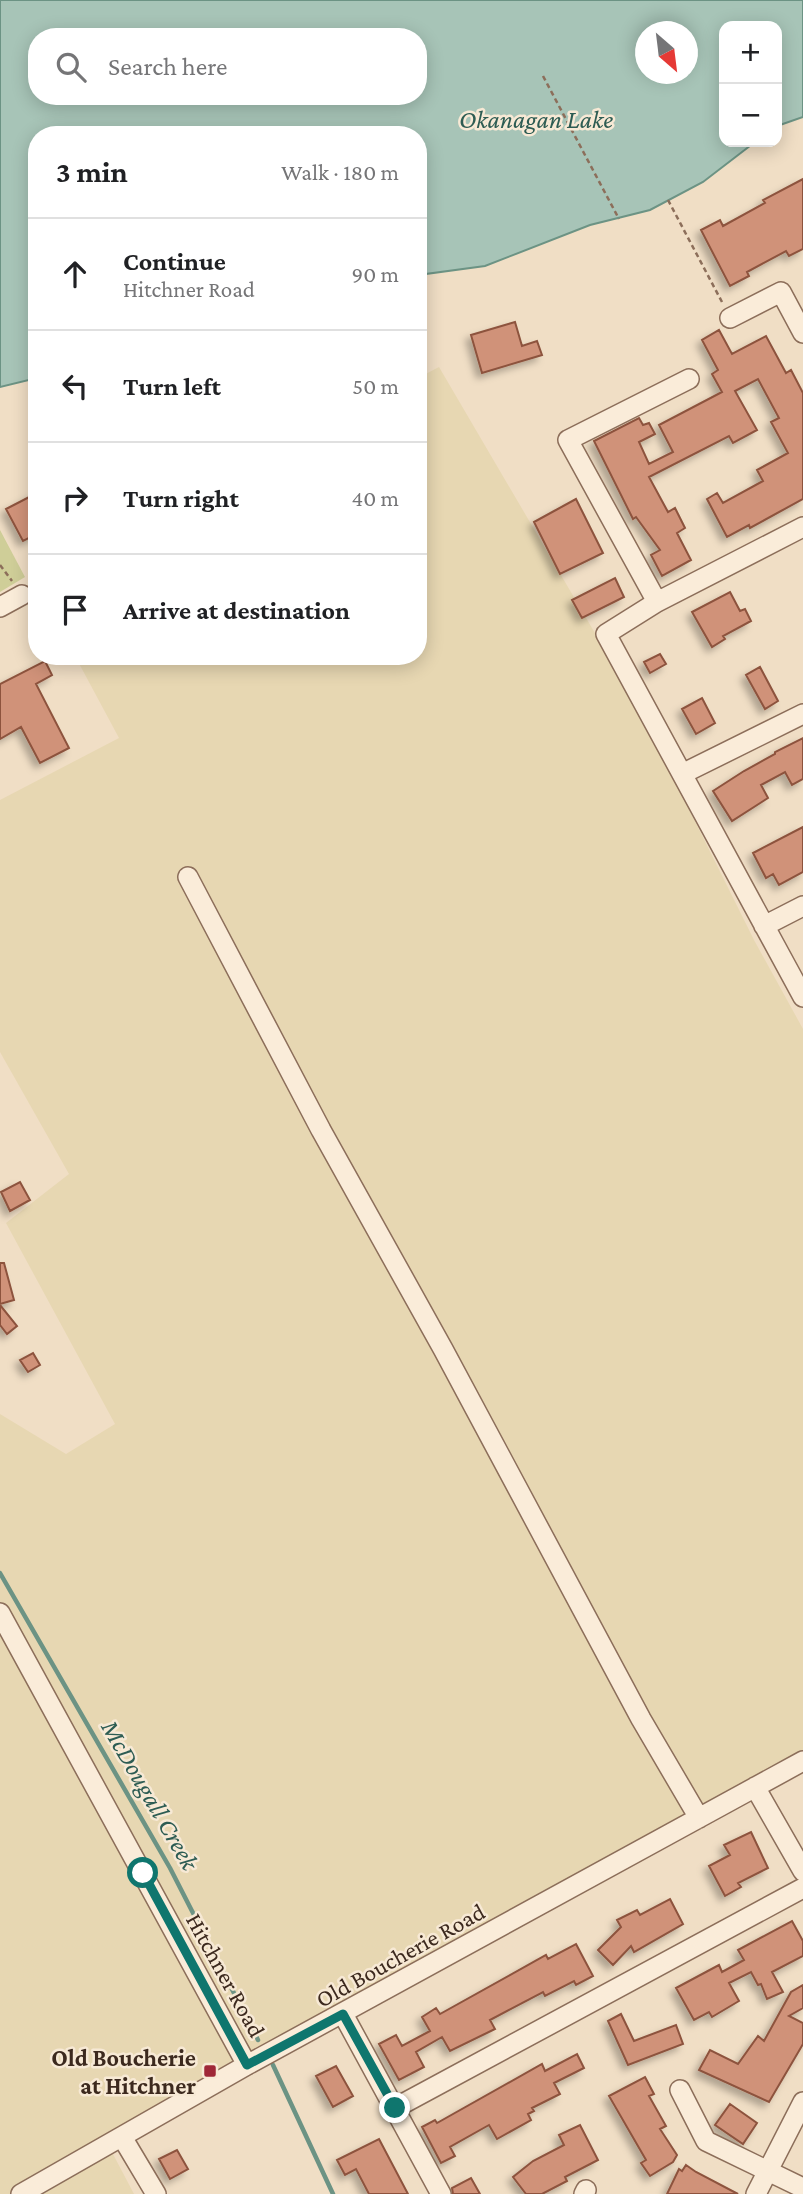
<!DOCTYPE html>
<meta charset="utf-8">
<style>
body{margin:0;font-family:"Crimson Pro",serif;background:#f6f6f6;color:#202124}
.controls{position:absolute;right:21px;top:21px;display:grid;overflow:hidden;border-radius:14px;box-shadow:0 4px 18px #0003}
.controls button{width:63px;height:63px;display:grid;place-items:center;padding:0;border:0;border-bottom:2px solid #e0e0e0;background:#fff;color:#202124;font:35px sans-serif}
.compass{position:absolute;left:635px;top:21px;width:63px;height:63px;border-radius:50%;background:#fff;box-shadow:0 4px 18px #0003;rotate:152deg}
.stop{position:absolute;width:21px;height:21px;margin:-16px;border:5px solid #0f766e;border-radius:50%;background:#fff}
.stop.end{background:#0f766e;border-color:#fff;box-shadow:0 2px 7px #0008}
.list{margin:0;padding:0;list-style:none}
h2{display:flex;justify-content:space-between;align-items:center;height:91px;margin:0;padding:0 28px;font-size:30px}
h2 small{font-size:23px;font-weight:400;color:#757577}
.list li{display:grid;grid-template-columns:46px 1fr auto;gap:21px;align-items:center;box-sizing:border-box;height:112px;padding:0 28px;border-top:2px solid #e0e0e0}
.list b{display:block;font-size:26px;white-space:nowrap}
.list p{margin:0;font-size:23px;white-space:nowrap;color:#757577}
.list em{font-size:23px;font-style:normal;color:#757577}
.icon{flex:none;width:38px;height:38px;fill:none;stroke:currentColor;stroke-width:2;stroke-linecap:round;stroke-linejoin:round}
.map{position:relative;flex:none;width:803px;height:2194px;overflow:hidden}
.search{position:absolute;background:#fff;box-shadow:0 4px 18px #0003;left:28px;top:28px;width:399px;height:77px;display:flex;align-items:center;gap:18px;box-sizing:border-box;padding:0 24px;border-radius:28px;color:#757577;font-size:26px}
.panel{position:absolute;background:#fff;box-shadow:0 4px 18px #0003;left:28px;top:126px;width:399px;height:539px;border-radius:28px}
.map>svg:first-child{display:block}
.farmland{fill:#e7d7b2}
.green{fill:#cfce98}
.water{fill:#a7c4b7;stroke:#6c9384;stroke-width:2;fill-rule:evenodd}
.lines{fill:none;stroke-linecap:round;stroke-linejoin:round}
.stream{stroke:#6c9384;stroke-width:4.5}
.building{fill:#d09279;stroke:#8d533e;stroke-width:2;filter:url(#shadow)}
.minor-casing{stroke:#8c6e5a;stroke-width:22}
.path{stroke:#8c6e5a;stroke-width:2.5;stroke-dasharray:5 3.5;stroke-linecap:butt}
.minor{stroke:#faecd9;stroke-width:19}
.route{stroke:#0f766e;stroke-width:9}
.poi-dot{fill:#9f2737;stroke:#f7e9d5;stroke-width:2.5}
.labels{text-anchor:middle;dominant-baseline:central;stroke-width:5;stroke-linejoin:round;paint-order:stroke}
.street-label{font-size:24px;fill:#3c291e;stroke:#f7e9d5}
.poi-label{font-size:24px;font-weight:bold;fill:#3c291e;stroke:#f7e9d5;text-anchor:end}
.water-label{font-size:26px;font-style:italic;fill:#2d5c53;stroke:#f7e9d5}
</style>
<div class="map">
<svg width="803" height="2194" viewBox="0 0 803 2194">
<defs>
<filter id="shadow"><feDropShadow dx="-5" dy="5" stdDeviation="3.5" flood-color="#0004"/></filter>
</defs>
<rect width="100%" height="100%" fill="#f0dec5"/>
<path class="farmland" d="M439 367 599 640 675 781 754 940 803 1029V1754L104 2137 134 2194H0V1414L66 1454 115 1424 6 1223 69 1174 0 1052V800L119 738 75 656H418V378Z"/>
<path class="green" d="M0 530 25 577 0 592Z"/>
<path class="water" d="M0 0H803V117L777 126V26H724V142H755L703 182 650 210 590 225 485 266 418 275V135H37V378L0 387ZM646 32H688V74H646ZM37 37H418V96H37Z"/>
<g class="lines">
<path class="stream" d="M0 1573 170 1868 258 2040
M273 2065 333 2194"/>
</g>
<path class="building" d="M803 179V249L789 256 786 251 747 272 749 276 730 286 701 230 720 220 723 226 765 203 763 200Z
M515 322 522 346 537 341 542 355 482 373 471 335Z
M719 330 732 354 766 336 786 373 791 370 803 393V499L750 528 749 525 727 537 707 499 717 493 723 503 763 481 757 470 788 453 771 422 779 418 758 379 735 391 757 430 733 443 729 436 649 477 668 512 675 508 685 528 677 533 691 560 662 576 651 555 660 550 636 517 633 519 594 441 639 418 643 425 649 423 655 434 639 442 649 464 673 452 659 425 722 392 712 374 718 370 702 340Z
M37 493V534L23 541 6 509Z
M576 499 603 553 560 574 534 522Z
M615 578 624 597 582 618 572 600Z
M730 592 740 611 745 609 751 621 723 636 725 639 712 647 692 612Z
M660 654 666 664 650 673 644 662Z
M45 661 52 675 36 684 69 748 40 763 21 727 0 739V684Z
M760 667 778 701 765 709 746 675Z
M702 698 715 723 696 734 682 709Z
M803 738V779L792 785 785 772 761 785 768 798 732 821 713 791 744 771 775 754V752Z
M803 827V872L779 885 773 874 766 878 753 853Z
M20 1182 30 1200 10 1211 1 1192Z
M0 1263H4L14 1300 0 1304Z
M0 1305 17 1326 7 1334 0 1325Z
M33 1353 40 1365 28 1372 20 1360Z
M751 1832 768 1868 738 1883 741 1887 725 1896 709 1866 730 1855 724 1845Z
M670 1899 683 1924 634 1952 631 1946 613 1965 598 1950 621 1927 617 1920 637 1910 640 1915Z
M792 1921 803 1941V1956L772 1972 783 1992 767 1999 761 1984 758 1985 751 1972 729 1983 739 2001 712 2017 709 2012 694 2020 676 1988 719 1965 722 1972 744 1960 738 1950Z
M576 1944 593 1976 576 1985 574 1981 545 1996 543 1992 490 2020 495 2029 450 2051 442 2037 416 2052 424 2067 399 2080 379 2044 396 2035 402 2046 430 2031 422 2017 436 2008 440 2014 546 1955 548 1959Z
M803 1985V2008L789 2016 803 2023V2044L769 2102 699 2070 710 2050 738 2064 758 2036 764 2041 791 1992Z
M621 2014 634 2041 676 2025 683 2044 628 2065 608 2021Z
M577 2054 584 2068 554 2083 560 2094 532 2108 534 2111 528 2114 531 2120 497 2139 489 2125 450 2147 455 2156 441 2163 422 2127 435 2120 437 2123 542 2064 545 2071Z
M336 2066 353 2096 333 2107 316 2076Z
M645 2077 654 2094 649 2096 666 2126 660 2129 677 2155 673 2162 650 2176 641 2163 646 2160 609 2096Z
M730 2104 757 2123 743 2144 715 2125Z
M580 2125 598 2160 565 2177 567 2181 542 2194H526L513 2177 533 2161 564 2145 559 2135Z
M379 2139 408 2194H369L356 2169 345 2175 337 2160Z
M177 2150 188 2169 170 2179 159 2159Z
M686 2165 696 2172 738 2194H667L679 2169 682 2171Z
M471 2178 480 2194H453L452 2188Z"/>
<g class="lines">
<defs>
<path id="minor" d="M730 318 781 292 803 333
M803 527 657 602 606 634 803 997
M657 602 568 440 689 379
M0 607 22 595
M682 774 803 714
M188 877 321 1130 443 1349 641 1719 699 1818
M764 926 803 906
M0 1613 247 2065
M755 1787 803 1871
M343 2014 441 2194
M680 2090 706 2141 803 2188
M395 2108 803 1888
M122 2137 156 2194
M21 2194 247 2065 803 1761
M584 2194 586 2190
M756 2194 803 2102"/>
</defs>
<use href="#minor" class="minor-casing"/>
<path class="path" d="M543 76 619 219
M668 200 722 302
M0 565 12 581"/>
<use href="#minor" class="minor"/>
</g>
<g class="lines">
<path class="route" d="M143 1873 247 2065 343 2014 395 2108"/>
</g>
<rect class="poi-dot" x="203" y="2064" width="14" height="14" rx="3.5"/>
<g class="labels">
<g class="street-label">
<text transform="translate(400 1955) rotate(-29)">Old Boucherie Road</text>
<text transform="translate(226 1975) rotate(61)">Hitchner Road</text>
</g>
<g class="poi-label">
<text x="196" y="2057">Old Boucherie<tspan x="196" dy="28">at Hitchner</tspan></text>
</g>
<g class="water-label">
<text x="536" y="119">Okanagan Lake</text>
<text transform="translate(150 1795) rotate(60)">McDougall Creek</text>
</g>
</g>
</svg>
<div class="controls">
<button>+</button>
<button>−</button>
</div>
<svg class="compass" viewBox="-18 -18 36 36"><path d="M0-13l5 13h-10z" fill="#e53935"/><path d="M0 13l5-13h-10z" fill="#757577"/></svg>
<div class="stop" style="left:143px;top:1873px"></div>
<div class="stop end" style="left:395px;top:2108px"></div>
<div class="search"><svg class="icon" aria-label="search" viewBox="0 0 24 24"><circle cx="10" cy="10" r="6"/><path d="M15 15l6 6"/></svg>Search here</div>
<section class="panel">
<h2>3 min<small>Walk · 180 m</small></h2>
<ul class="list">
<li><svg class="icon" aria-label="ahead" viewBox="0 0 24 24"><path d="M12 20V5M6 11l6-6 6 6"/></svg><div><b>Continue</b><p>Hitchner Road</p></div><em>90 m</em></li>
<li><svg class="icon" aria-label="left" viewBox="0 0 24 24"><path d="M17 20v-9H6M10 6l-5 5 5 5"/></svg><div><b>Turn left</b></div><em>50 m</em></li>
<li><svg class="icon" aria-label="right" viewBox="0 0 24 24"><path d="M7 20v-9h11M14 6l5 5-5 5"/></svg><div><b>Turn right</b></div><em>40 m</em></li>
<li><svg class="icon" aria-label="arrive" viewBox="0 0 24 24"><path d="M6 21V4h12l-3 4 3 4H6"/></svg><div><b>Arrive at destination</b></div></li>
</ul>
</section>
</div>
